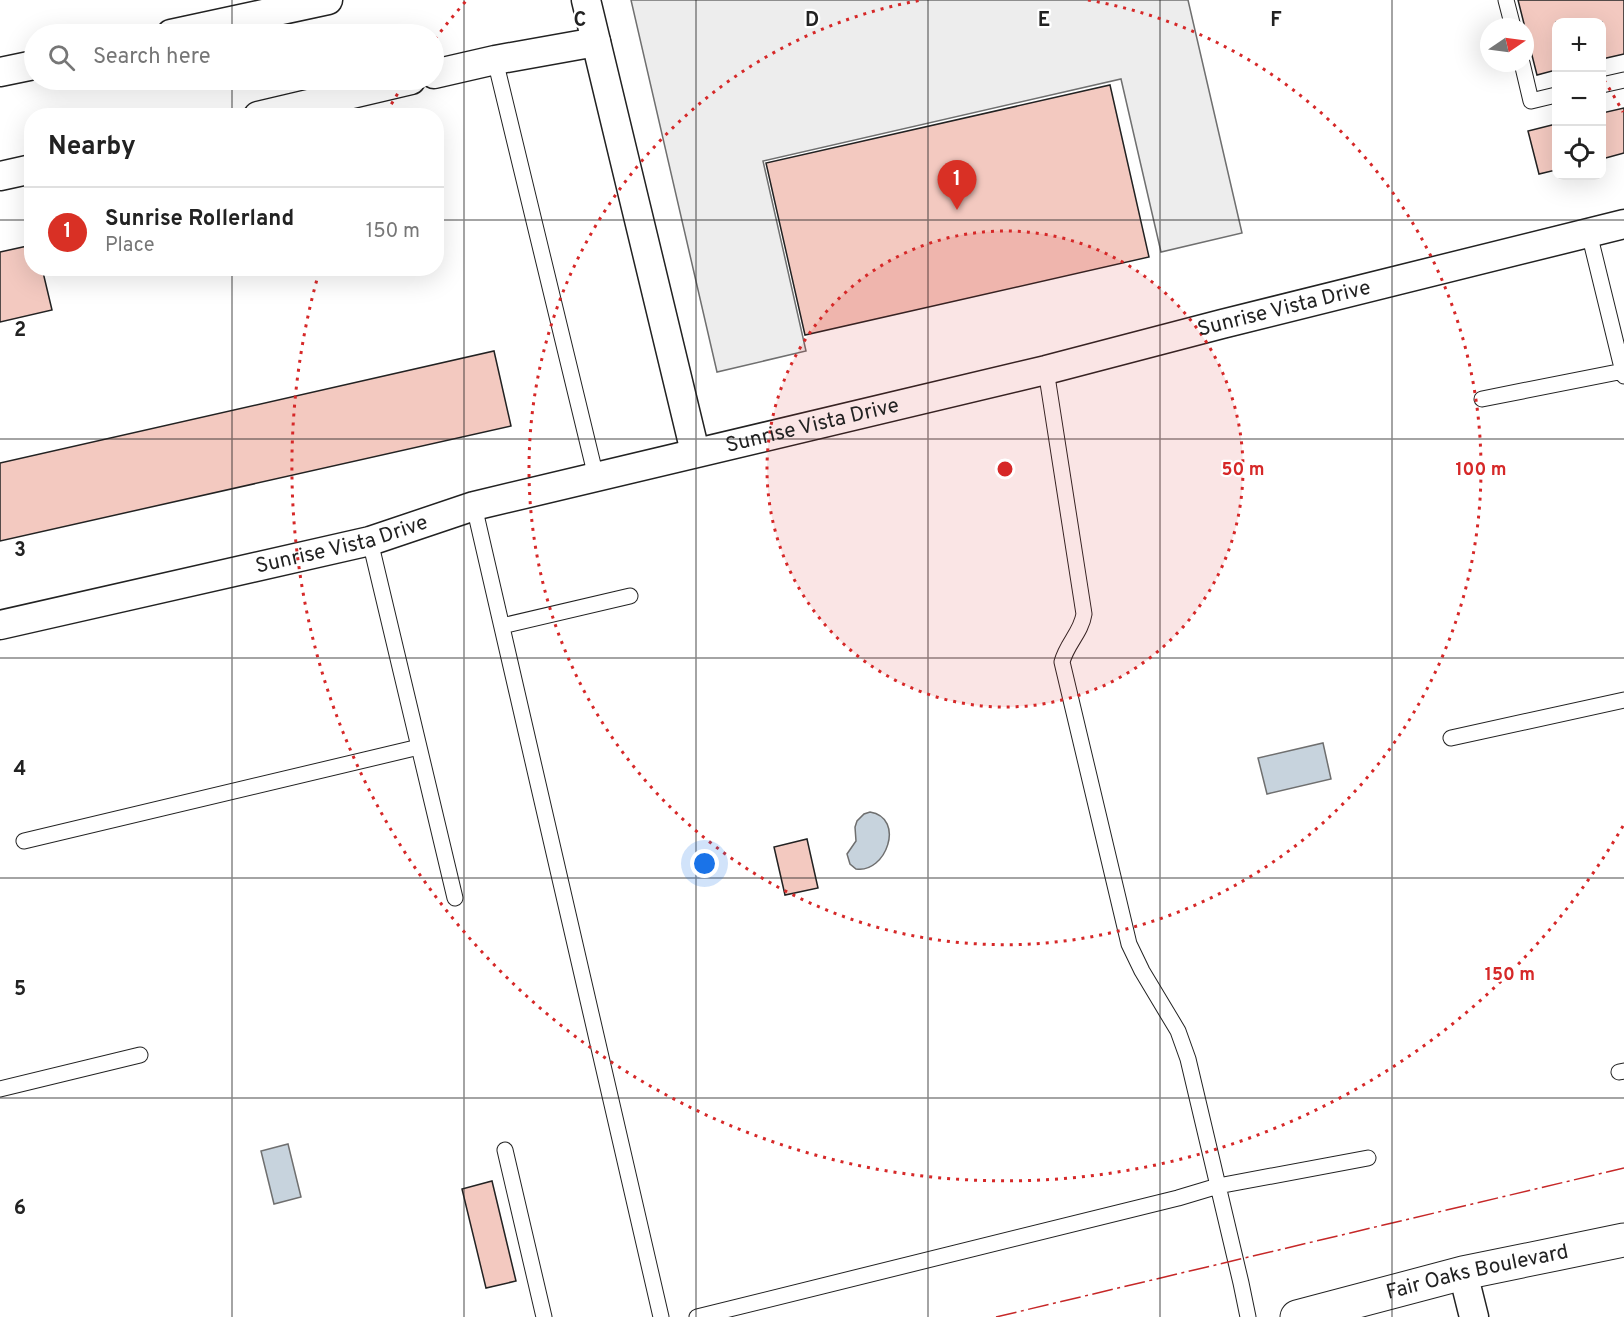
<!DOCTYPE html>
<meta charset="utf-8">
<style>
body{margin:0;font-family:Overpass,sans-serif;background:#f2f2f2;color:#222}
.controls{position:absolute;right:18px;top:18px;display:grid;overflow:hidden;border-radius:12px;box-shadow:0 6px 24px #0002}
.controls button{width:54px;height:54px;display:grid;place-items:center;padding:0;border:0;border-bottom:2px solid #e0e0e0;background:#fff;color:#222;font:30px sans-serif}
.compass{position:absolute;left:1480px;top:18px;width:54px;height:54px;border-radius:50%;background:#fff;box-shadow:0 6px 24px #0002;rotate:77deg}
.you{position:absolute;left:705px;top:864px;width:21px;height:21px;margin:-15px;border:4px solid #fff;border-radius:50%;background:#1a73e8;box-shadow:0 0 0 9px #1a73e833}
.badge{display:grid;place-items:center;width:39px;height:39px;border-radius:50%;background:#d93025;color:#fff;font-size:20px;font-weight:700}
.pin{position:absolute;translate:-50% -50px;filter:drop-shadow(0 2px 3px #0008)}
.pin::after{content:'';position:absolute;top:32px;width:21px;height:18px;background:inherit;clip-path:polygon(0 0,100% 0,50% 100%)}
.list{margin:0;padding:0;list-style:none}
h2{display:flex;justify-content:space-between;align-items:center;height:78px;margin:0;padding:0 24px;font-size:26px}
h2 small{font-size:20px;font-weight:400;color:#767676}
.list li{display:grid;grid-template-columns:39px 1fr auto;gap:18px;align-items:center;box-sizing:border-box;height:90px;padding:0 24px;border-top:2px solid #e0e0e0}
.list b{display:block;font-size:22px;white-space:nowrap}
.list p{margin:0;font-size:20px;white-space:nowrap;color:#767676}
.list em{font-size:20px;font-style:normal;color:#767676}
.icon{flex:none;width:33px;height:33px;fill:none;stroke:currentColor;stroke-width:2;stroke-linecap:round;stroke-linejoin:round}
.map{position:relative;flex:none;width:1624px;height:1317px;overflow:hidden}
.search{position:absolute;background:#fff;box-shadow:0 6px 24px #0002;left:24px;top:24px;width:420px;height:66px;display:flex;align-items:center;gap:15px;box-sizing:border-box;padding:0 21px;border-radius:33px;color:#767676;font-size:22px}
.panel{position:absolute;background:#fff;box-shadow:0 6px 24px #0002;left:24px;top:108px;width:420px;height:168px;border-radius:24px}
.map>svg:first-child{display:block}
.parking{fill:#ededed;stroke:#6f6f6f;stroke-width:1.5}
.water{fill:#c7d3dd;stroke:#6f6f6f;stroke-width:1.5}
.building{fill:#f3c9c0;stroke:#222;stroke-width:1.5}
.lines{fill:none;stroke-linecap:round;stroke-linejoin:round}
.service-casing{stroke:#222;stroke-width:17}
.minor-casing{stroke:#222;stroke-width:31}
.secondary-casing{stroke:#222;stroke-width:35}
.service{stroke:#fff;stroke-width:15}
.minor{stroke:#fff;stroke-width:28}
.secondary{stroke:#fff;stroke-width:33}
.power{stroke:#c62828;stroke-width:1.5;stroke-dasharray:21 4.5 3 4.5;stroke-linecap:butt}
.grid{fill:none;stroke:#222;stroke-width:1.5;stroke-opacity:0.55}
.ring{fill:none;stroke:#d62828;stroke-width:3;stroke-dasharray:3 6}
.labels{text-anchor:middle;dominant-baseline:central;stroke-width:4.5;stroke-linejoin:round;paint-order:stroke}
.street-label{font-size:21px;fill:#222;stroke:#fff}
.grid-label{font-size:20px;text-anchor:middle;font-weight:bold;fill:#222;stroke:#fff;stroke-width:4.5;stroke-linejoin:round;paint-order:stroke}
.centre{fill:#d62828;stroke:#fff;stroke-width:3}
.ring-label{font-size:18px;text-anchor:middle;font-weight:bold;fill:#d62828;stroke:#fff;stroke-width:4.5;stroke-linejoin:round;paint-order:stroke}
</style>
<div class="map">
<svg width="1624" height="1317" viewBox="0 0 1624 1317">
<rect width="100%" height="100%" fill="#fff"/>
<path class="parking" d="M631 0H1188L1242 233 1161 252 1121 79 763 161 806 351 717 372Z"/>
<path class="water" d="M1323 743 1331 779 1267 794 1258 758Z
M870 812C906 818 886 874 856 869L850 864 847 854 856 841 855 827 857 821 864 814Z
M288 1144 301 1197 274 1204 261 1151Z"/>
<path class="building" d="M1518 0H1624V54L1602 59V22H1556V70L1537 75Z
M1110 85 1149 257 805 335 766 163Z
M1624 108V153L1602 159V113Z
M1556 124V170L1539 174 1528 131Z
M32 245V268H42L52 310 0 322V252Z
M494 351 511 426 0 541V463Z
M807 839 818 888 785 895 774 847Z
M492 1181 516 1281 486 1288 462 1189Z"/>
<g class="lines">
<defs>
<path id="service" d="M1506 0 1513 27
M495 60 596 477
M1522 63 1531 101 1556 95
M1602 85 1624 80
M1589 233 1624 376
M1046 370 1084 614C1081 633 1067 643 1062 662L1129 944 1142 971 1178 1031 1188 1059 1241 1283 1248 1317
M1482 399 1623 371
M474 506 661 1317
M370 541 455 898
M502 626 630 596
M1451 738 1624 700
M24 841 419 747
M1619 1072 1624 1071
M0 1089 140 1055
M505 1150 544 1317
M697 1317 1178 1198 1218 1186 1368 1158"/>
<g id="minor">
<path d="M586 0 695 452"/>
<path d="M171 34 328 0"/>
<path d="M0 72 34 65"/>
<path d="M434 74 495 60 596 42"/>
<path d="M258 116 411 80"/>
<path d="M0 176 32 169"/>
<path id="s1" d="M0 625 370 541 474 506 1046 370 1222 324 1624 224"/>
<path d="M1463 1273 1474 1317"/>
</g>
<g id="secondary">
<path id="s2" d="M1297 1317 1463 1273 1624 1240"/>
</g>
</defs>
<use href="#service" class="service-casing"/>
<use href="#minor" class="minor-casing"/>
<use href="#secondary" class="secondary-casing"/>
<use href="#service" class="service"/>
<use href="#minor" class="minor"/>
<use href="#secondary" class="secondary"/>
<path class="power" d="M996 1317 1624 1168"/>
</g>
<path class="grid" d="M232 0V34M464 0V1317M696 0V1317M928 0V1317M1160 0V1317M1392 0V1317M232 80V116M0 220H32M436 220H1624M232 268V1317M0 439H1624M0 658H1624M0 878H1624M0 1098H1624"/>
<circle cx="1005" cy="469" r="238" fill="#d62828" fill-opacity=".12"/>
<g class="ring">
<circle cx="1005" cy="469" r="238"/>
<path d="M1088 0A476 476 0 1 1 922 0"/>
<path d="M1623 826A714 714 0 0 1 319 272M387 112A714 714 0 0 1 406 80M435 39A714 714 0 0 1 466 1M1604 80A714 714 0 0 1 1623 112"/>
</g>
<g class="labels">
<g class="street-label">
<text stroke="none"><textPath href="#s1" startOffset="1323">Sunrise Vista Drive</textPath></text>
<text stroke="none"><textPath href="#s1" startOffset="837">Sunrise Vista Drive</textPath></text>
<text stroke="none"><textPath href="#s1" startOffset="351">Sunrise Vista Drive</textPath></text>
<text stroke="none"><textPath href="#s2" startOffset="186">Fair Oaks Boulevard</textPath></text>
</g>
</g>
<g class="grid-label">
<text x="580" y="26">C</text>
<text x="812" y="26">D</text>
<text x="1044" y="26">E</text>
<text x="1276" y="26">F</text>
<text x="20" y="336">2</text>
<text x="20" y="556">3</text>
<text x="20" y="775">4</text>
<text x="20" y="995">5</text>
<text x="20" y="1214">6</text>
</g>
<circle cx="1005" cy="469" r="9" class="centre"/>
<g class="ring-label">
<text x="1243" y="475">50 m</text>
<text x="1481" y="475">100 m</text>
<text x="1510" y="980">150 m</text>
</g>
</svg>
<div class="controls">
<button>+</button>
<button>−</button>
<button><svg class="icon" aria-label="locate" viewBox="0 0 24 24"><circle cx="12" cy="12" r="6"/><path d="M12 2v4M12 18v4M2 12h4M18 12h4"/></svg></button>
</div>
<svg class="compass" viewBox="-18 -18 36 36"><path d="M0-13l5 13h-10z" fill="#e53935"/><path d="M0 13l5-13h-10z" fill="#767676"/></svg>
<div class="you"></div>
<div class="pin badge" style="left:957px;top:210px">1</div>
<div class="search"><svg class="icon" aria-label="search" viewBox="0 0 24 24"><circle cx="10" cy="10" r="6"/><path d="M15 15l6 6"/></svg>Search here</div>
<section class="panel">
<h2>Nearby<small></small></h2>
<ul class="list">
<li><span class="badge">1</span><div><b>Sunrise Rollerland</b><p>Place</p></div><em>150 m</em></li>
</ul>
</section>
</div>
